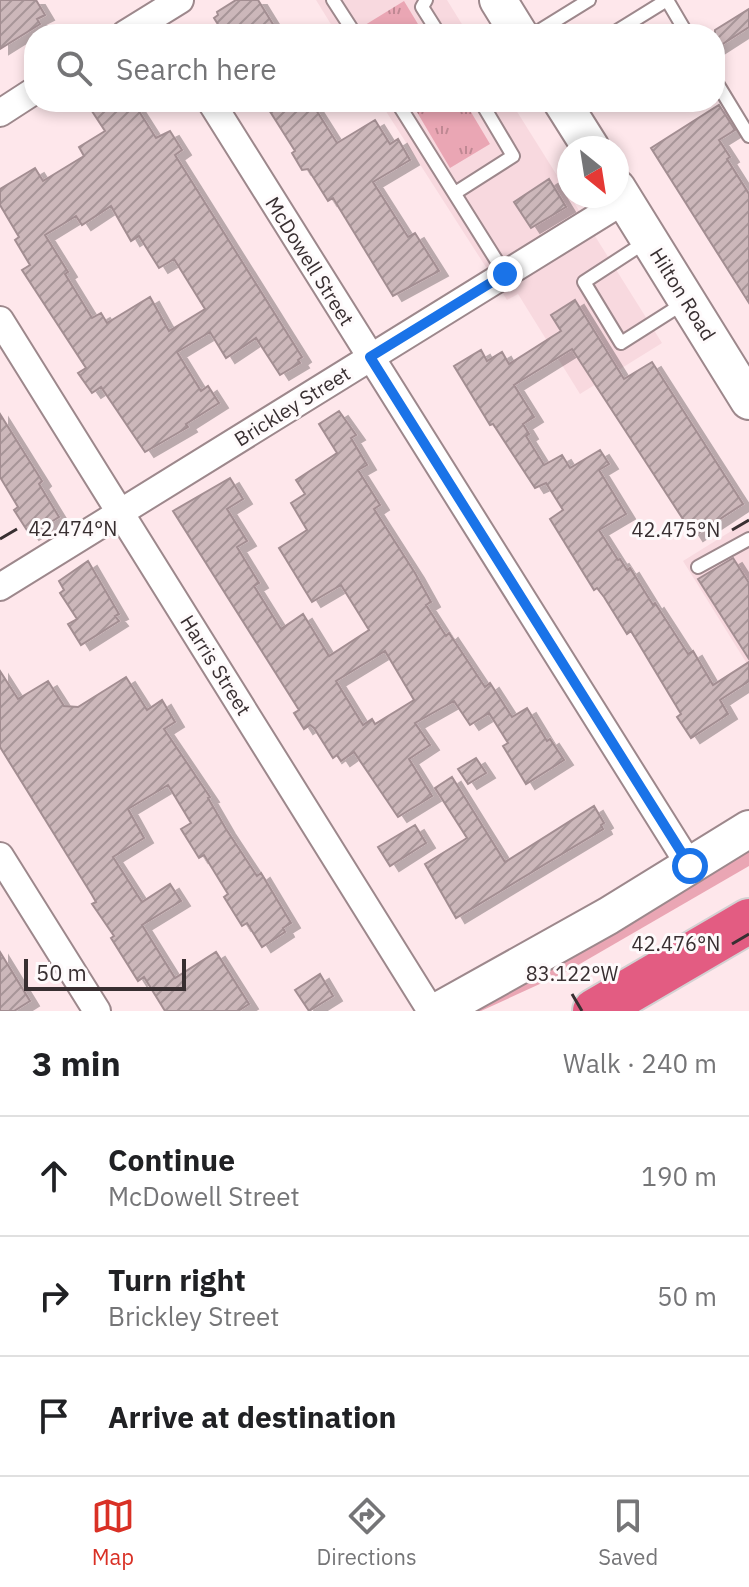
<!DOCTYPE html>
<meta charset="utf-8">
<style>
body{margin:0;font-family:"IBM Plex Sans",sans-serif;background:#f2f2f2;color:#202124}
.compass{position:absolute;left:557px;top:136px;width:72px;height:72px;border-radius:50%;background:#fff;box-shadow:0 4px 12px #0003;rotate:150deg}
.scale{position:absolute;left:24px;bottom:20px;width:162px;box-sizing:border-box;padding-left:8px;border:4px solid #382f31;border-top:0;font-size:22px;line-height:28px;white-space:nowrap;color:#382f31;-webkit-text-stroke:6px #fefafb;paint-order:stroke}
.stop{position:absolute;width:24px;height:24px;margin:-18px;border:6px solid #1a73e8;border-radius:50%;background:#fff}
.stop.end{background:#1a73e8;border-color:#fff;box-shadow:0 2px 8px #0008}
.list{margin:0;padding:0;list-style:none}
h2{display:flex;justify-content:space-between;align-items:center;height:104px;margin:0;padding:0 32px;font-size:34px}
h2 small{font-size:26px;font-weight:400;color:#757577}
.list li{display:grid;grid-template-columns:52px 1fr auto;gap:24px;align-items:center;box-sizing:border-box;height:120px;padding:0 32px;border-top:2px solid #e0e0e0}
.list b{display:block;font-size:30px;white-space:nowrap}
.list p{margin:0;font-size:26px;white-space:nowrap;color:#757577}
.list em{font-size:26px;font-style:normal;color:#757577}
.icon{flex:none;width:44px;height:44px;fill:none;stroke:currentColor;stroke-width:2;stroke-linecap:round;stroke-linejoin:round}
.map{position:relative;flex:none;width:749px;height:1011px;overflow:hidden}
.search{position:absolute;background:#fff;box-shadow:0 4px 12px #0003;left:24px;right:24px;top:24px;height:88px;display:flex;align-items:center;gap:20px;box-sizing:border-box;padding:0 28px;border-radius:32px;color:#757577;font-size:30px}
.sheet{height:464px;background:#fff}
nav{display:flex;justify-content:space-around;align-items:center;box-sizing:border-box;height:112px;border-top:2px solid #e0e0e0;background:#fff;font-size:22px;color:#757577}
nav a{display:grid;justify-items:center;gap:4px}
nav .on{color:#d93025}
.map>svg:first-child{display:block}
.built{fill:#f8d9df}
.grass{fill:#eaa6b4}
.park{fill:url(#park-tufts)}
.building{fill:url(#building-hatch);stroke:#a38e92;stroke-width:2;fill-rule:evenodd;filter:url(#shadow)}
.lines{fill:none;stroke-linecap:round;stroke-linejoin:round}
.lane-casing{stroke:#9d888c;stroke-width:16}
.street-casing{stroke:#9d888c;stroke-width:30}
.secondary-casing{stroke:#9d888c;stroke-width:40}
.highway-casing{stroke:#d3d1d2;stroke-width:48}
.lane{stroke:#fff;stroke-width:12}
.street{stroke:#fff;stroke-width:26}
.secondary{stroke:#fff;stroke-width:36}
.highway{stroke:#e35c82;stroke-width:44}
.route{stroke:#1a73e8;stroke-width:10}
.ticks{fill:none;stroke:#382f31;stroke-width:3}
.labels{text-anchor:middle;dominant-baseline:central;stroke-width:6;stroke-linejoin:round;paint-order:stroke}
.street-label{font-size:20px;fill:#382f31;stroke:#fefafb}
.ticks-label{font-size:20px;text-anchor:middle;fill:#382f31;stroke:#fefafb;stroke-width:6;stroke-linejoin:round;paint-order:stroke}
</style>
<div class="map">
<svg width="749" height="1011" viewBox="0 0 749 1011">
<defs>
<pattern id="park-tufts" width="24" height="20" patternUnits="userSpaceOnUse" patternTransform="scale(2)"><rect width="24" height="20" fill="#eaa6b4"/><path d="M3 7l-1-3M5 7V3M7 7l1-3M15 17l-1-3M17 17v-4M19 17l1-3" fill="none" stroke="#bf8893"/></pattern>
<pattern id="building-hatch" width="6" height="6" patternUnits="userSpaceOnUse" patternTransform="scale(2)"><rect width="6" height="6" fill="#ccb7ba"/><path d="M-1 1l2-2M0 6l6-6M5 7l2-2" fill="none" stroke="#a79598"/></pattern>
<filter id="shadow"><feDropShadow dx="9" dy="5" stdDeviation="0" flood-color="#0004"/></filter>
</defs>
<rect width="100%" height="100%" fill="#fee7eb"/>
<path class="built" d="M316 0H447L468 34H337Z
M380 102H511L662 343 580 394 518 294 507 300Z
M749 520V667L683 561Z"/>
<path class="grass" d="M749 844V866L566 972 481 1011H468Z"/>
<path class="park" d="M404 1 424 34H370L365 25Z
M411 102H465L490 144 450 168Z"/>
<path class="building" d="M0 0H36L45 15 37 19 40 24 0 49Z
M236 0H258L279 34H224L214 18 218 15 217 12Z
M749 9V27L715 49V30Z
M86 102H133L156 138 170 131 182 150 175 155 302 357 298 360 300 363 280 375 256 338 226 358 210 332 177 352 201 391 208 386 219 403 186 424 188 427 145 452 101 387 92 393 78 373 86 368 22 270 30 265 15 240 19 237 0 205V189L35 168 43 181 84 156 79 147 105 131ZM111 206 131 241 139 236 159 268 174 259 205 309 169 331 150 297 107 323 101 313 92 318 65 274 68 272 45 235 76 216 82 225Z
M264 102H311L337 143 375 120 390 144 398 139 410 160 373 182 408 237 415 233 439 271 393 296 333 198 328 201 308 169 302 170 292 153 295 151Z
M719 105 735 130 719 140 730 157 727 159 749 194V303L651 148Z
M549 179 566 207 531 228 514 202Z
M575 300 624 379 652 362 743 504 694 536 572 349 514 385 534 417 523 424 529 434 526 436 544 465 562 455 570 468 600 450 609 464 599 470 626 514 599 530 618 560 620 559 627 570 630 568 653 605 655 603 688 654 693 651 713 685 749 662V681L720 700 728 714 691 738 677 717 681 714 631 631 627 634 604 597 597 588 594 590 550 519 563 510 546 483 535 488 493 424 490 425 454 366 481 350 487 361 502 352 509 364 561 331 551 315Z
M339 411 356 435 351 438 367 465 358 470 380 505 374 509 415 573 431 602 426 605 446 636 449 633 485 687 490 683 512 717 527 708 547 741 550 739 564 760 526 784 503 746 508 743 489 713 470 725 454 701 415 723 430 745 409 759 432 796 398 817 354 752 341 761 337 755 333 758 314 728 310 725 304 729 294 713 299 710 173 511 230 478 243 499 227 509 247 541 237 547 259 583 254 586 281 629 303 614 329 656 369 630 341 585 312 602 279 548 307 530 291 503 305 494 296 480 337 453 319 424ZM385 651 414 700 375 724 372 719 363 725 336 681Z
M0 414 42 481 39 484 59 517 30 535 14 510 18 507 0 477Z
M733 558 749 583V659L698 579Z
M88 561 119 614 115 616 119 621 81 645 68 624 77 619 60 593 64 590 59 581Z
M0 671 18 699 48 681 64 706 78 707 126 677 147 710 162 700 175 722 164 729 210 797 208 798 226 829 257 876 261 873 291 923 283 928 285 932 262 947 247 923 242 926 224 897 228 894 204 855 199 858 181 829 191 823 168 785 128 809 144 838 113 857 142 902 170 884 181 901 142 925 175 978 216 952 249 1004 238 1011H165L144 977 138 981 111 938 114 936 92 904 96 902 92 895 0 747Z
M476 758 486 773 468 784 458 769Z
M452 777 505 862 594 806 604 823 601 825 603 829 456 918 425 864 467 838 435 788Z
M415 825 426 843 390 866 378 847Z
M0 952 30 1001 14 1011H0Z
M320 974 333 996 309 1011 295 990Z"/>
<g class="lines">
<defs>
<path id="lane" d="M333 0 355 34
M426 0 422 7 439 34
M534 34 589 0
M612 34 667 0 687 34
M715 80 749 136
M397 102 505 274
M455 193 513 156 481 102
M647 241 584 282 621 343 684 303
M698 567 749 539"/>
<path id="street" d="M125 34 180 0
M211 102 690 866
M0 113 34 91
M0 320 431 1011
M0 587 625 200
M0 856 97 1011"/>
<path id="secondary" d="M498 0 519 34
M562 102 591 148
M617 188 749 401
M438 1011 608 916 749 829"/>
<path id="highway" d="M595 1011 749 921"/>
</defs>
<use href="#lane" class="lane-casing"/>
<use href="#street" class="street-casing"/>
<use href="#secondary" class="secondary-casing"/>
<use href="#highway" class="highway-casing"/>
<use href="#lane" class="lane"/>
<use href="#street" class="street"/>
<use href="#secondary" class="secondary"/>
<use href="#highway" class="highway"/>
</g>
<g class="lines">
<path class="route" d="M505 274 370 357 690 866"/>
</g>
<path class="ticks" d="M732 530 749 520M0 539 17 529M732 944 749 934M572 994 582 1011"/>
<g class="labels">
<g class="street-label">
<text transform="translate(310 261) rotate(58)">McDowell Street</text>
<text transform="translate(683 294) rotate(58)">Hilton Road</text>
<text transform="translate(292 406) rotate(-32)">Brickley Street</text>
<text transform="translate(216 665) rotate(58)">Harris Street</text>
</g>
</g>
<g class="ticks-label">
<text x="73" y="536">42.474°N</text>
<text x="676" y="537">42.475°N</text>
<text x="676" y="951">42.476°N</text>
<text x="572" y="981">83.122°W</text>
</g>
</svg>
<svg class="compass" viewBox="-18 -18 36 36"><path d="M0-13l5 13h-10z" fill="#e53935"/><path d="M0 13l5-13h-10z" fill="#757577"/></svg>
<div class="scale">50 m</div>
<div class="stop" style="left:690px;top:866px"></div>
<div class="stop end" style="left:505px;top:274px"></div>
<div class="search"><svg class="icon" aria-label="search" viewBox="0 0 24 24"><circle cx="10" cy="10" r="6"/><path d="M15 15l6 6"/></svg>Search here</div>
</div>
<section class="sheet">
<h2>3 min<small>Walk · 240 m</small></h2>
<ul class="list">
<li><svg class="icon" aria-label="ahead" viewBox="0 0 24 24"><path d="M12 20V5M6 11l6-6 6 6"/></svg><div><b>Continue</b><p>McDowell Street</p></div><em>190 m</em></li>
<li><svg class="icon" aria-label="right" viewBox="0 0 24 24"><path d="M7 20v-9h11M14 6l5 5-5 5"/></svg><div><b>Turn right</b><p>Brickley Street</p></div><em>50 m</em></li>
<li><svg class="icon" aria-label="arrive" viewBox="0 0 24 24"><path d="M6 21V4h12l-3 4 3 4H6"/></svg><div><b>Arrive at destination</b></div></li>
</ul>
</section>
<nav>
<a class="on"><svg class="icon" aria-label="map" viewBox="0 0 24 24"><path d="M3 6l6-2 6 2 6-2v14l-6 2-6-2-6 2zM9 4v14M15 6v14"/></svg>Map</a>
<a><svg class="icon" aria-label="directions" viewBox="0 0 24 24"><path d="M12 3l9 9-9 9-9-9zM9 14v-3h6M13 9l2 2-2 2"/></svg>Directions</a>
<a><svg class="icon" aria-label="saved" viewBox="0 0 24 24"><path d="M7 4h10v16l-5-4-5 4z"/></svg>Saved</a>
</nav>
